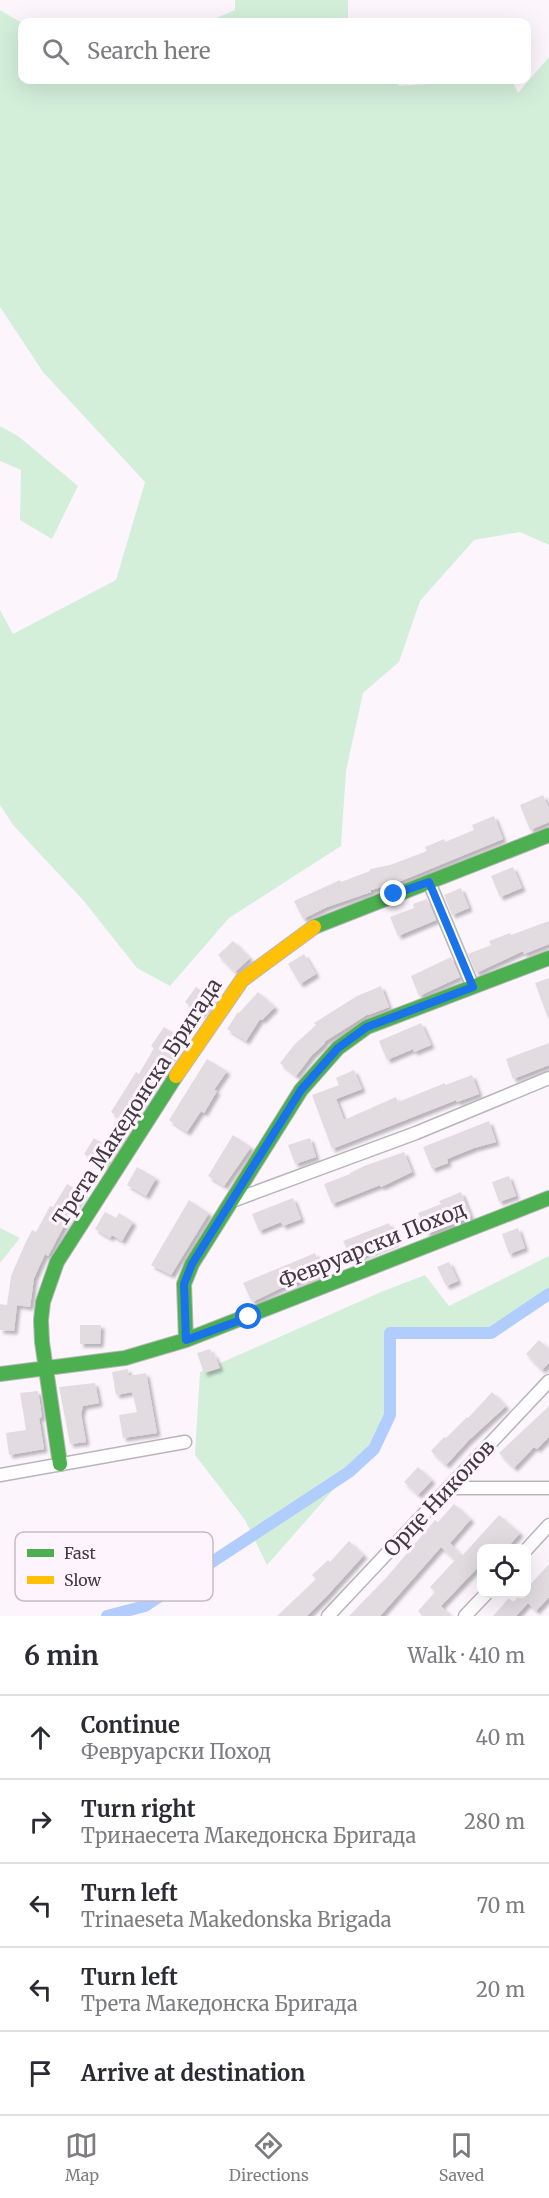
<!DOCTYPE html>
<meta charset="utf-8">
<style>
body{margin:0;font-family:Merriweather,serif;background:#f7f7f7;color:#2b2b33}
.controls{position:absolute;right:18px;bottom:18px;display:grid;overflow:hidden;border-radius:12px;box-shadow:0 6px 24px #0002}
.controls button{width:54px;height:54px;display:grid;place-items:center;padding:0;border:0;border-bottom:2px solid #e1e1e2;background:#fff;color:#2b2b33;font:30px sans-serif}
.stop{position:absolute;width:18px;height:18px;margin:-14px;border:4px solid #1a73e8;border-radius:50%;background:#fff}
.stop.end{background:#1a73e8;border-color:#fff;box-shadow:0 2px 6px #0008}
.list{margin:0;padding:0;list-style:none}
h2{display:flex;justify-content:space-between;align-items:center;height:78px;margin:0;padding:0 24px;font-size:26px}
h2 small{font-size:20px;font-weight:400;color:#7c7c81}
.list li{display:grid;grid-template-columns:39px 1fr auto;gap:18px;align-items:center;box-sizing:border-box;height:84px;padding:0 24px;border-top:2px solid #e1e1e2}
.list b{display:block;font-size:22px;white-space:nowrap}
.list p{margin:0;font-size:20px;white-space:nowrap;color:#7c7c81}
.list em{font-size:20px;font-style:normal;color:#7c7c81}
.icon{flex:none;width:33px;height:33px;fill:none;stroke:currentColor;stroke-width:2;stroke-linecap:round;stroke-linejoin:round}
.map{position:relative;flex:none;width:549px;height:1616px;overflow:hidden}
.search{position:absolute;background:#fff;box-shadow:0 6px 24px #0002;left:18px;right:18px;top:18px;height:66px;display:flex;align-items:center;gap:15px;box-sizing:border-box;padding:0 21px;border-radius:12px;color:#7c7c81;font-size:22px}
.sheet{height:498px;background:#fff}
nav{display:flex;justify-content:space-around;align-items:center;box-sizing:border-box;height:84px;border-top:2px solid #e1e1e2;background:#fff;font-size:16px;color:#7c7c81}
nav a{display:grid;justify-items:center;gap:3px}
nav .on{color:#817c81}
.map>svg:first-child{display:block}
.green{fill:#d3efda}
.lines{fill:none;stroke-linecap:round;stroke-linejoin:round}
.canal{stroke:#b1cdfe;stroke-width:12}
.building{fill:#e2dce0;filter:url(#shadow)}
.street-casing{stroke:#b9b5b9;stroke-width:15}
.fast-casing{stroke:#b9b5b9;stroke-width:16}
.slow-casing{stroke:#b9b5b9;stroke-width:16}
.street{stroke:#fffeff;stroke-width:12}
.fast{stroke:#4caf50;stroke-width:14}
.slow{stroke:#ffc107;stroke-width:14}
.route{stroke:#1a73e8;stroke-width:8}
.labels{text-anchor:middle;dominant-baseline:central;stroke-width:6;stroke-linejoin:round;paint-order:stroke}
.street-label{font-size:21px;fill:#3f3b3f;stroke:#fef4fe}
.key{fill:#fef4fe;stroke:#c5bcc5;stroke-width:1.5}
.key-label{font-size:16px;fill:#3f3b3f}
</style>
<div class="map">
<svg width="549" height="1616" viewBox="0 0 549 1616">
<defs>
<filter id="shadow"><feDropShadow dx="3.5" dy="3.5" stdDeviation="1.5" flood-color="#0004"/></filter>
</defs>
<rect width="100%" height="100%" fill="#fcf6fc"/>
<path class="green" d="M235 0H348V22H207L235 10Z
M0 10 22 23V80H392L400 86 444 83 446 80H512L518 93 549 57V545L520 532 474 540 420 601 399 662 363 693 346 771 341 846 229 918 170 986 137 968 83 900 13 825 0 805V610L13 634 116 580 145 482 43 372 0 307Z
M0 426 18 436 78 486 52 539 20 520 21 470 0 461Z
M0 1228 20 1238 0 1263Z
M549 1256V1295L495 1333H390V1415L374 1449 349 1472 267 1565 245 1520 195 1455 200 1372 381 1292 425 1275 449 1306Z"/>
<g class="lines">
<path class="canal" d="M107 1616 145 1606 349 1472 374 1449 390 1415V1333H491L549 1294"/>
</g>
<path class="building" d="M543 795 549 809V822L530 830 520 805Z
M494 816 503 839 396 883 371 890V892L327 907 303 919 294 901 340 880 341 882 370 871V869L390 865 427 851 425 847 444 839 445 842 474 830 472 825Z
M513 867 522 888 500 897 491 876Z
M461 888 469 908 452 915 444 895Z
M427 899 436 920 398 936 390 917 414 908 413 904Z
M549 921V944L524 954 523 951 476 973 468 954 491 945 489 941 510 933 511 935Z
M233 941 250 958 235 972 218 955Z
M304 954 316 974 300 984 288 964Z
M451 957 460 977 419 996 411 976Z
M549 978V1018H548L535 983Z
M381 986 389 1007 368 1015V1014L324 1042 325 1043 312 1055 296 1076 280 1063 295 1044 316 1025 314 1023 357 996Z
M196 987 213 999 201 1015 185 1002Z
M258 992 275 1007 262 1020 260 1019 246 1041 227 1029 238 1012 239 1013Z
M421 1023 431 1045 414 1052 413 1049 387 1060 379 1041Z
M164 1027 183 1039 103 1166 84 1154 94 1138 103 1144 118 1117 111 1112 136 1072 139 1074 154 1048 151 1046Z
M549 1043V1065L513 1079 506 1059Z
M207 1059 227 1071 214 1090 217 1091 204 1113 201 1111 187 1132 169 1120Z
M354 1070 362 1089 336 1099 344 1120 396 1097 398 1102 445 1083V1085L472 1075 479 1094 457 1102 456 1100 332 1149 312 1095 339 1085 336 1078Z
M489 1121 496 1142 474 1148 447 1159 448 1163 432 1169 423 1147Z
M233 1135 251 1147 224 1186 208 1176Z
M310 1138 316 1157 295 1164 288 1145Z
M404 1152 412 1172 381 1187 380 1185 332 1204 324 1184 350 1174V1173L364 1166Z
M137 1167 156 1178 146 1196 127 1185Z
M509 1176 516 1196 499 1202 492 1182Z
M67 1184 84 1194 73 1209 48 1256 45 1254 34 1278 30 1307 17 1305 14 1331 0 1330V1304L7 1305 11 1276 24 1246 32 1230 36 1232 50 1206 53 1207Z
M461 1192 471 1217 427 1234 418 1213 441 1204 439 1201Z
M293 1198 301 1219 283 1226 281 1222 259 1231 252 1214Z
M189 1200 209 1213 171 1275 151 1265Z
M105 1212 116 1218 119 1213 133 1222 122 1241 112 1235 110 1238 95 1229Z
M389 1223 396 1242 352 1260 343 1241Z
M518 1228 525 1248 509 1254 502 1234Z
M315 1253 323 1273 281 1288 252 1302 243 1283Z
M449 1262 458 1281 446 1286 437 1267Z
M80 1325H101L100 1344H80Z
M539 1340 549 1349V1363L542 1370 526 1354Z
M210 1349 212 1355 214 1354 220 1368 204 1373 197 1353Z
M128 1369 129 1376 146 1373 157 1433 123 1438 119 1415 137 1412 132 1392 116 1395 112 1372Z
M95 1383 99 1403 83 1406 81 1414 86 1442 70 1444 59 1387Z
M38 1391 42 1417 39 1418 44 1449 9 1455 6 1433 26 1430 20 1393Z
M492 1392 506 1406 468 1441 446 1465 431 1451 444 1437 446 1438 467 1417 468 1418Z
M549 1406V1437L537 1449 534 1447 514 1468 499 1453Z
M418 1467 432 1480 418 1495 404 1482Z
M454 1504 471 1519 450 1543 462 1556 499 1515 520 1533 507 1548H482V1563L441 1606 451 1616H423L418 1611 435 1592 430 1587 455 1560 441 1547 380 1616H349L386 1578 435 1520 438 1522Z
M349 1541 364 1555 325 1598 307 1616H277L316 1579 312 1575 328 1560 330 1562Z
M549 1564V1597L536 1611 528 1603 516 1616H493L509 1598 513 1602 522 1593H526V1589Z"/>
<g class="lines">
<defs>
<path id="street" d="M429 882 473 987
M232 1201 416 1133 549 1078
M0 1475 185 1442
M448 1488H549
M526 1550 549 1525
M328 1616 549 1381
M465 1616 486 1594"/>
<path id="fast" d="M314 927 549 835
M186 1340 184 1284 192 1264 301 1090 338 1048 367 1027 549 958
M0 1374 125 1358 186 1340 549 1198
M60 1464 42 1342 41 1320 43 1302 57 1262 176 1076"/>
<path id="slow" d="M176 1076 242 980 314 927"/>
</defs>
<use href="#street" class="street-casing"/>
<use href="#fast" class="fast-casing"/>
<use href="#slow" class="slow-casing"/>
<use href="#street" class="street"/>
<use href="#fast" class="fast"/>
<use href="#slow" class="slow"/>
</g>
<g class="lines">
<path class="route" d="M249 1317 186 1340 184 1284 192 1264 301 1090 338 1048 367 1027 473 987 429 882 394 894"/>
</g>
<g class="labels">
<g class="street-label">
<text transform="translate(137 1102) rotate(-57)">Трета Македонска Бригада</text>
<text transform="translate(372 1245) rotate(-22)">Февруарски Поход</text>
<text transform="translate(439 1498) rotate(-47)">Орце Николов</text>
</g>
</g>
<rect x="15" y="1532" width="198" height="69" rx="9" class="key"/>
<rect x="27" y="1549" width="27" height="8" fill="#4caf50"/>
<rect x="27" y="1576" width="27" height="8" fill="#ffc107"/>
<g class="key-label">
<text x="64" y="1559">Fast</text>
<text x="64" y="1586">Slow</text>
</g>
</svg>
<div class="controls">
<button><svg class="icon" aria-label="locate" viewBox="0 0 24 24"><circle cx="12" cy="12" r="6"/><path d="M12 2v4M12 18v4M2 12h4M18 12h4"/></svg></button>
</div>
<div class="stop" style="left:249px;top:1317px"></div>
<div class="stop end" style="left:394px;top:894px"></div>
<div class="search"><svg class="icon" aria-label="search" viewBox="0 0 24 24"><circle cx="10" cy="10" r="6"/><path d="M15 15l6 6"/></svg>Search here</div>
</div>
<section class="sheet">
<h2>6 min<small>Walk · 410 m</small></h2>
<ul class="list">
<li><svg class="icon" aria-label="ahead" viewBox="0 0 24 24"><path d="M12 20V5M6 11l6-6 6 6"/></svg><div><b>Continue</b><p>Февруарски Поход</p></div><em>40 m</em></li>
<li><svg class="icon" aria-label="right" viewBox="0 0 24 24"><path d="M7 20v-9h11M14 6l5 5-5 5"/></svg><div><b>Turn right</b><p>Тринаесета Македонска Бригада</p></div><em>280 m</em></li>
<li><svg class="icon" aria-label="left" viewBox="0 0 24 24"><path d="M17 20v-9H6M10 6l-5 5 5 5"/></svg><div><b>Turn left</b><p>Trinaeseta Makedonska Brigada</p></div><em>70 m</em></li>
<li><svg class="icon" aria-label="left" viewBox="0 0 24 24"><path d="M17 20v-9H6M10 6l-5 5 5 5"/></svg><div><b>Turn left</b><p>Трета Македонска Бригада</p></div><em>20 m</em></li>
<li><svg class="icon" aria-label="arrive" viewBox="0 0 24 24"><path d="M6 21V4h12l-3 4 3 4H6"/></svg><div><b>Arrive at destination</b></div></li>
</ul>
</section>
<nav>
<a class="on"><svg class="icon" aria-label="map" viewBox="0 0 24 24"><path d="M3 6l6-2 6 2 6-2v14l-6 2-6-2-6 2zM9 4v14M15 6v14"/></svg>Map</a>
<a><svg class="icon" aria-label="directions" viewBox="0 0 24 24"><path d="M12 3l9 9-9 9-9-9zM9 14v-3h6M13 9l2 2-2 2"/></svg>Directions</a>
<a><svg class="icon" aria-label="saved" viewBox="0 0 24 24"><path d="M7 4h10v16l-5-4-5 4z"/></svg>Saved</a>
</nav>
